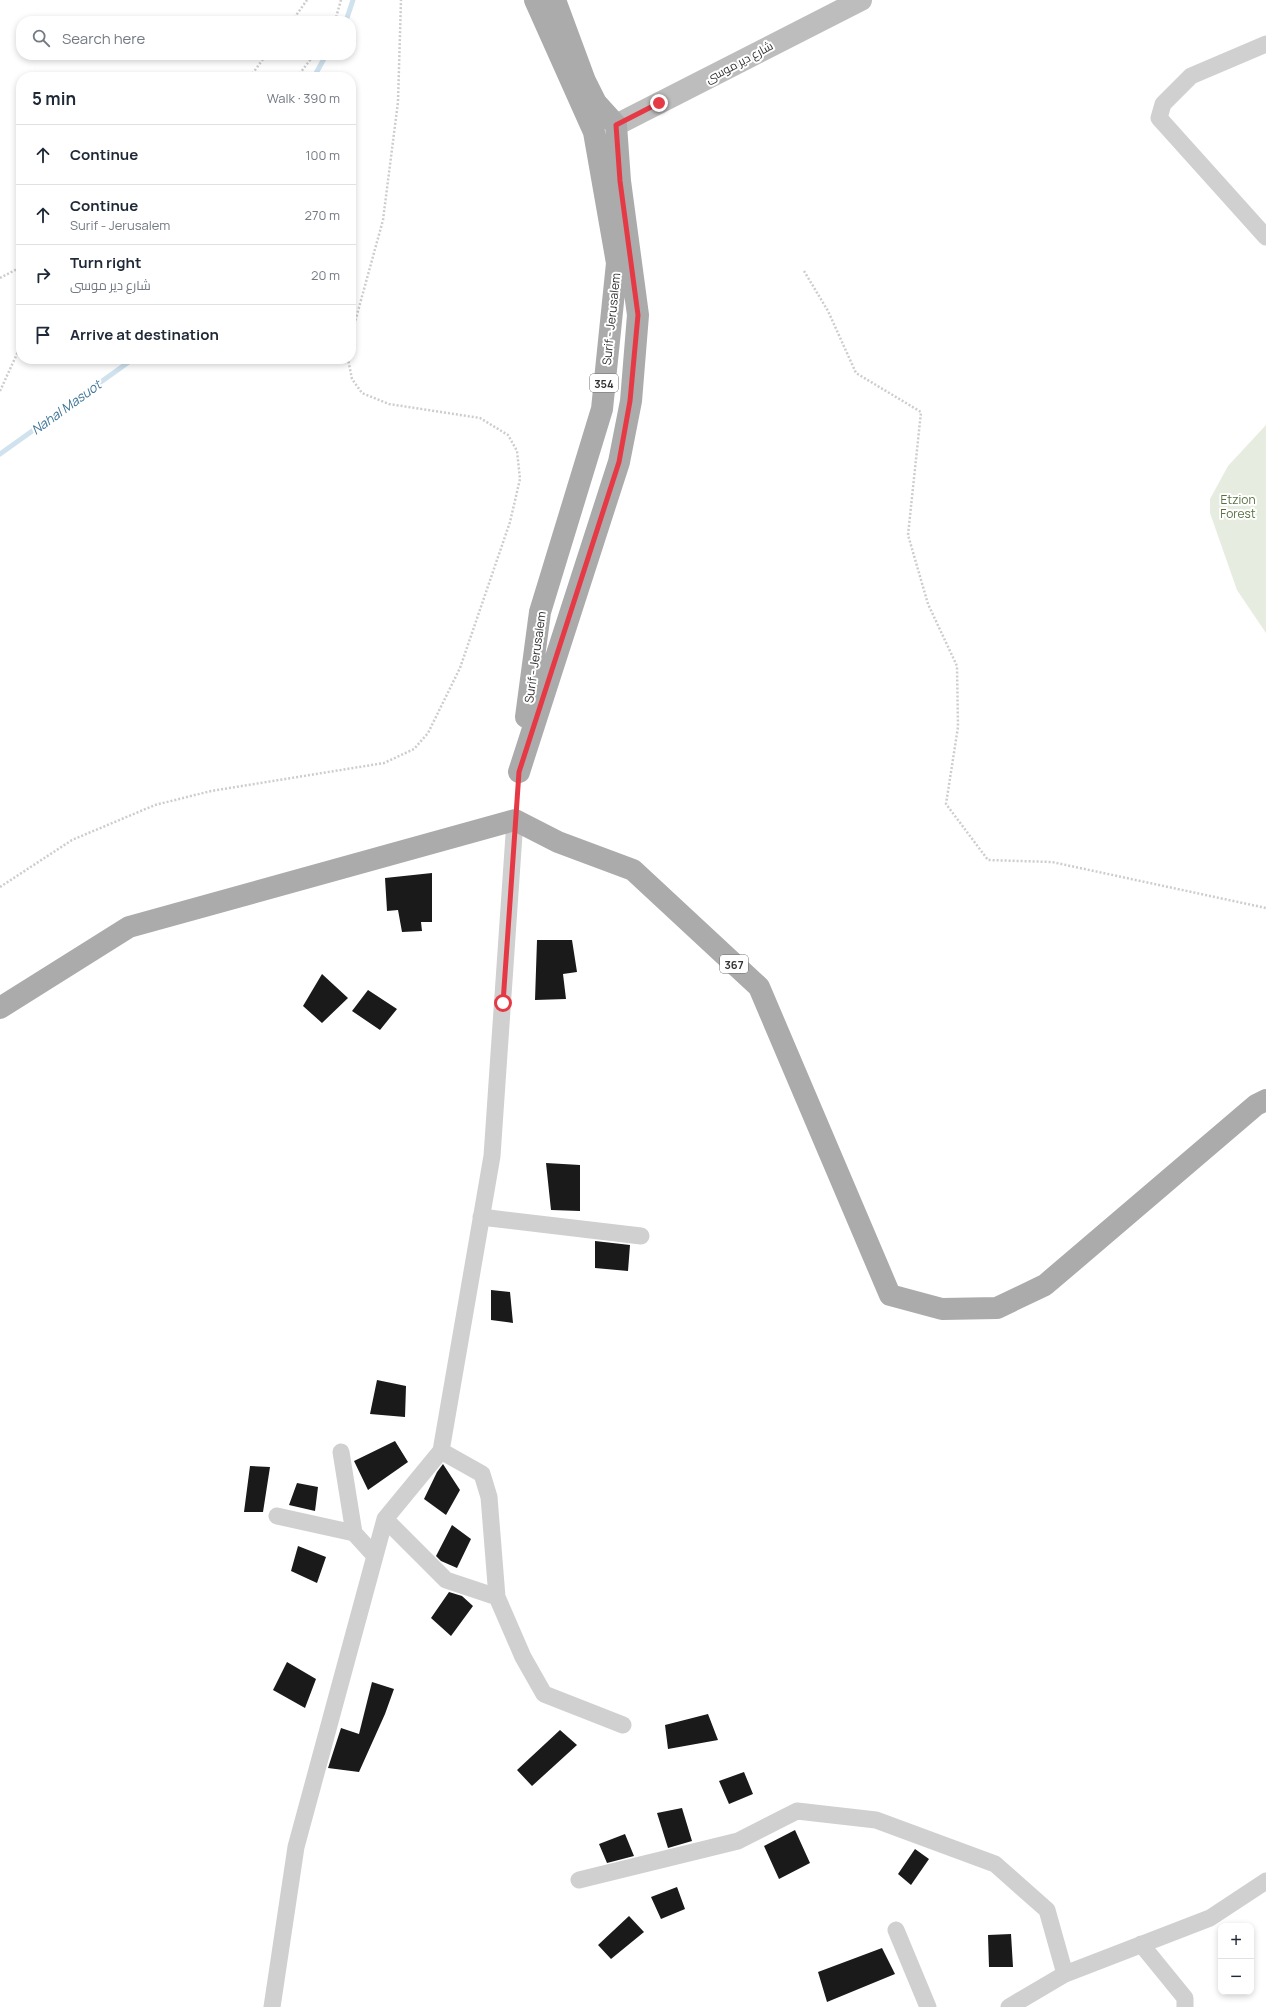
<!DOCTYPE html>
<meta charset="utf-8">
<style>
body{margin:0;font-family:Manrope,Cairo,sans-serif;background:#f6f6f7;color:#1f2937}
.controls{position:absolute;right:12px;bottom:12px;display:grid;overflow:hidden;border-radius:8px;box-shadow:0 2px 6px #0003}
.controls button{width:36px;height:36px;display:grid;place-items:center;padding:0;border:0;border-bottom:1px solid #e0e1e3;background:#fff;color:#1f2937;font:20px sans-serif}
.stop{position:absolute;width:12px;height:12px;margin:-9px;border:3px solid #e63946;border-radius:50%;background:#fff}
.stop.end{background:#e63946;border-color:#fff;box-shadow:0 1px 4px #0008}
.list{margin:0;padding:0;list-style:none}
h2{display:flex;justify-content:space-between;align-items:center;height:52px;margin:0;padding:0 16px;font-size:17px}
h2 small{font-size:13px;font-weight:400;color:#747a83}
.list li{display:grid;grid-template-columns:26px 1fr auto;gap:12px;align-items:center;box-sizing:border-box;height:60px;padding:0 16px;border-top:1px solid #e0e1e3}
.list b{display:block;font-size:15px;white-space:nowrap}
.list p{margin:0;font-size:13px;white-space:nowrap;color:#747a83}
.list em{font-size:13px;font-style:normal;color:#747a83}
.icon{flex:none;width:22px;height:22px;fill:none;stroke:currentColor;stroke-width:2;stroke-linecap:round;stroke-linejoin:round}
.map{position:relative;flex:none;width:1266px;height:2007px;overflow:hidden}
.search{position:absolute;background:#fff;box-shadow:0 2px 6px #0003;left:16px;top:16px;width:340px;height:44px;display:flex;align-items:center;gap:10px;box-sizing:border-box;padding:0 14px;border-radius:16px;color:#747a83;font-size:15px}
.panel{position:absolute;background:#fff;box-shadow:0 2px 6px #0003;left:16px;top:72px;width:340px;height:292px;border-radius:16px}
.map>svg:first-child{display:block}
.green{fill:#e6ecdf}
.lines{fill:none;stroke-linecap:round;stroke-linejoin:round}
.stream{stroke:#cfe2ee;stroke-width:5}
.building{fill:#1a1a1a}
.path{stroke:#cdcdcd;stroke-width:2.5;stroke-dasharray:2 2;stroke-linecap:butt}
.street{stroke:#d0d0d0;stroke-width:17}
.secondary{stroke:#bdbdbd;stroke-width:22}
.primary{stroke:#ababab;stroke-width:22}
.route{stroke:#e63946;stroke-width:5}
.labels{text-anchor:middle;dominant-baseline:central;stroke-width:4;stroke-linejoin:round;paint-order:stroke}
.shield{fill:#fff;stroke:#707070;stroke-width:1}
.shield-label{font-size:11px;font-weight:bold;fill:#333}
.street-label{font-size:12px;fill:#333;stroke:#fff}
.park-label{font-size:12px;fill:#56703f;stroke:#fff}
.water-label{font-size:13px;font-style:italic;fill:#3f7597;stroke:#fff}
</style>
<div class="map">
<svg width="1266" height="2007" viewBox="0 0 1266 2007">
<rect width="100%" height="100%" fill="#fff"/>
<path class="green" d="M1266 425V633L1237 590 1210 513V499L1228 466Z"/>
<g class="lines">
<path class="stream" d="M346 21 353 0
M314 77 326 55
M0 454 133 359"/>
</g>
<path class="building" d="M432 873V922H421L422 931 402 932 398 910 387 911 385 878Z
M537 940H572L577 972 563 974 566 999 535 1000Z
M322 974 348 998 322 1023 303 1006Z
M368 990 397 1009 380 1030 352 1011Z
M546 1163 580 1165V1211L551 1210Z
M595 1241 630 1245 628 1271 595 1268Z
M491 1290 510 1292 513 1323 491 1320Z
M377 1380 406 1386 405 1417 370 1414Z
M395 1441 408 1462 368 1490 354 1461Z
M443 1464 460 1490 446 1515 424 1499 437 1472Z
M250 1466 270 1467 263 1512H244Z
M297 1483 318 1487 315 1511 289 1505Z
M452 1525 471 1539 457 1568 441 1561 436 1556Z
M298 1546 326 1557 317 1583 291 1571Z
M449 1592 462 1596 473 1606 451 1636 431 1618Z
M287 1662 316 1679 305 1708 273 1690Z
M372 1682 394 1689 385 1714 359 1772 328 1768 341 1728 359 1734Z
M708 1714 718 1740 668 1749 665 1725Z
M560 1730 577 1745 532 1786 517 1770Z
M744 1772 753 1794 729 1804 719 1781Z
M682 1808 692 1841 668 1848 657 1813Z
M795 1830 810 1863 779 1879 764 1846Z
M625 1834 634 1856 607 1863 599 1844Z
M915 1849 929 1859 911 1885 898 1874Z
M677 1887 685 1909 661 1919 651 1897Z
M629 1916 644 1932 611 1959 598 1945Z
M1011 1934 1013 1967H989L988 1935Z
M882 1948 895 1974 827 2002 818 1972Z"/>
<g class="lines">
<path class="path" d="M292 21 307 0
M335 21 341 0
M250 77 266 55
M297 77 314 55
M804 271 828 311 856 373 921 412 908 535 928 604 957 666 958 727 946 804 988 860 1052 862 1266 908
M0 278 21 267
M351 344 355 322 383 220 398 102 401 0
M0 391 21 345
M517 802 518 789
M0 887 72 840 155 805 211 791 384 763 414 749 428 733 460 668 510 522 520 479 517 451 508 435 480 418 389 404 362 393 352 379 348 359"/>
<path class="street" d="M1266 44 1191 76 1163 104 1159 118 1266 237
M481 1217 641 1236
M441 1451 482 1474 489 1497 497 1597 523 1657 544 1694 623 1725
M341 1452 354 1533
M277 1516 354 1533 375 1556
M385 1519 446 1580 497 1597
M579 1880 738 1841 797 1811 876 1820 995 1864 1047 1910 1065 1974
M896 1930 928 2007
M1141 1944 1185 1998V2007
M272 2007 296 1847 385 1519 441 1451 492 1156 515 820
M1009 2007 1065 1974 1210 1918 1266 1881"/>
<path class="secondary" d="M616 125 861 0"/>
<path class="primary" d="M526 717 540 612 602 409 617 263 594 132 535 0
M519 772 619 462 631 401 638 315 620 181 616 125 596 103 585 81 555 0
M0 1008 129 927 515 820 558 842 633 870 759 987 890 1295 942 1309 997 1308 1045 1285 1256 1105 1266 1100"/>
</g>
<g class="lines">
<path class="route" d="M503 1003 519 772 619 462 630 401 638 315 620 181 616 125 659 103"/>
</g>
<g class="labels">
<g class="shield">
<rect x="590" y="374" width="28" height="18" rx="3"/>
<rect x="720" y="955" width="28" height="18" rx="3"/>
</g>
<g class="shield-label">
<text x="604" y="383">354</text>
<text x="734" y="964">367</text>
</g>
<g class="street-label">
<text transform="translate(739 62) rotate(-28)">شارع دير موسى</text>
<text transform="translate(611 319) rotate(-84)">Surif - Jerusalem</text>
<text transform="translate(535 657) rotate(-82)">Surif - Jerusalem</text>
</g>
<g class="park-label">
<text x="1238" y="499">Etzion<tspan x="1238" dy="14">Forest</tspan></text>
</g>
<g class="water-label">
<text transform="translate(66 407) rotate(-36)">Nahal Masuot</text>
</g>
</g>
</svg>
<div class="controls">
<button>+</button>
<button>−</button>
</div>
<div class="stop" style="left:503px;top:1003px"></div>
<div class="stop end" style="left:659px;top:103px"></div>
<div class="search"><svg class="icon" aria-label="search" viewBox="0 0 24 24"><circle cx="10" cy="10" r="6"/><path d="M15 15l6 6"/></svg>Search here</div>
<section class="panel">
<h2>5 min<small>Walk · 390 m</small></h2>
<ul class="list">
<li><svg class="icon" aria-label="ahead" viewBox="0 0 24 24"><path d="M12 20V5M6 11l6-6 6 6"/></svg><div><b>Continue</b></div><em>100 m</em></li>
<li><svg class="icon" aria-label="ahead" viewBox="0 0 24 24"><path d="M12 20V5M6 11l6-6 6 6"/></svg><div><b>Continue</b><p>Surif - Jerusalem</p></div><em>270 m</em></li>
<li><svg class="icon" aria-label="right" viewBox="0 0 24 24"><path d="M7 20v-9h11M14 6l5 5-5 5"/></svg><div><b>Turn right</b><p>شارع دير موسى</p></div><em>20 m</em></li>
<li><svg class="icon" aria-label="arrive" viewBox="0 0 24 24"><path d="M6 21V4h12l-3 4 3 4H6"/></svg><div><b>Arrive at destination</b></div></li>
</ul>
</section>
</div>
